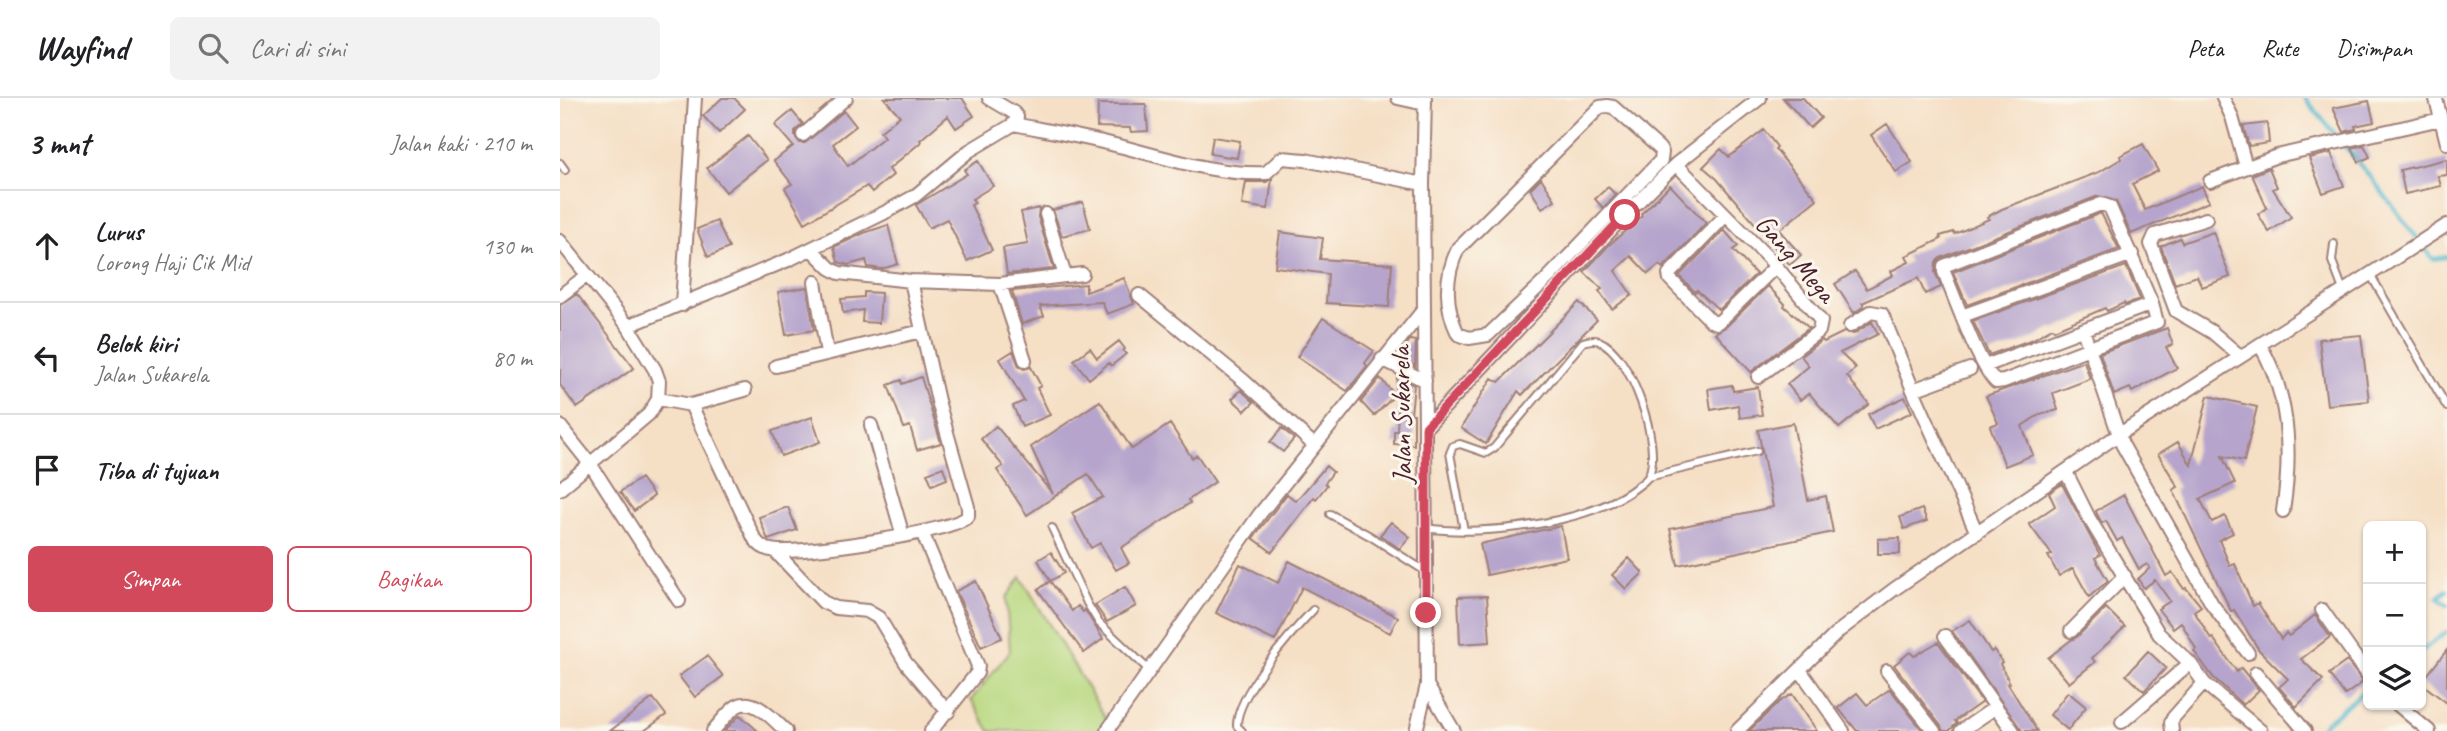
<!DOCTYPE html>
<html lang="id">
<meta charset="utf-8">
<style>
body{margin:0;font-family:Caveat,sans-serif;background:#f2f2f2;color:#202124}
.controls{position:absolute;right:21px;bottom:21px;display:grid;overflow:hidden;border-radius:10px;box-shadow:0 2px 5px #0004}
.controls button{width:63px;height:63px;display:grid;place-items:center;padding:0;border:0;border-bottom:2px solid #e0e0e0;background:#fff;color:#202124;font:35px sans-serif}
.stop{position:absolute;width:21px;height:21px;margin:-16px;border:5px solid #d1495b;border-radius:50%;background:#fff}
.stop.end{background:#d1495b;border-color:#fff;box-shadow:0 2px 7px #0008}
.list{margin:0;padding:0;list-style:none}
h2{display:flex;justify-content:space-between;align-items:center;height:91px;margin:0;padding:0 28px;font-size:30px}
h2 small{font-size:23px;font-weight:400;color:#757577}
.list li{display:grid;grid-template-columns:46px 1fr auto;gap:21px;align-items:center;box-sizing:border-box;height:112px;padding:0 28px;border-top:2px solid #e0e0e0}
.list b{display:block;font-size:26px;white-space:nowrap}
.list p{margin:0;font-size:23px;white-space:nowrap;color:#757577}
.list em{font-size:23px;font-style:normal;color:#757577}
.actions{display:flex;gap:14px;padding:21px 28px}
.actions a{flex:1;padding:16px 0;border:2px solid #d1495b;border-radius:10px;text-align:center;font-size:24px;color:#d1495b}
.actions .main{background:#d1495b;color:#fff}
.icon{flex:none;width:38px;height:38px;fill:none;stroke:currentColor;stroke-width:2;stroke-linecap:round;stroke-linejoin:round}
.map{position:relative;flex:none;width:1887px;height:633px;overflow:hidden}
header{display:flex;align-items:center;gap:42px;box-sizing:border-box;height:98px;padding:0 35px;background:#fff;border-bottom:2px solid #e0e0e0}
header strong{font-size:33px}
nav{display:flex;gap:38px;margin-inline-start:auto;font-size:24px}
.search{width:490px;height:63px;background:#f2f2f2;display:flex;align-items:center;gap:18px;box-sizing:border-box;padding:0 24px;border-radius:10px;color:#757577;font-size:26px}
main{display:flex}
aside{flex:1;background:#fff}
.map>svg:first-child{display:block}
.green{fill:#b8d880;stroke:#817c56;stroke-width:2}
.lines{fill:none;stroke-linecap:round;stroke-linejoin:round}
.stream{stroke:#50b5ce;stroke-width:4.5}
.building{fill:#b6a4cc}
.lane-casing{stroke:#a07f78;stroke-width:10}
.street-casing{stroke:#a07f78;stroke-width:16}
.lane{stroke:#fff;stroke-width:6}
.street{stroke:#fff;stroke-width:12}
.route{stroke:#d1495b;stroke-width:9}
.labels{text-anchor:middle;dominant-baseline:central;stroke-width:6;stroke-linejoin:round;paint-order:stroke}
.street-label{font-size:28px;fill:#4a1f2b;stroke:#fbf7ec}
</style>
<header>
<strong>Wayfind</strong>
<div class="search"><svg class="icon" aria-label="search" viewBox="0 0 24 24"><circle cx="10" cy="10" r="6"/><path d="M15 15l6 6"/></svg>Cari di sini</div>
<nav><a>Peta</a><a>Rute</a><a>Disimpan</a></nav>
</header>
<main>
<aside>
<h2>3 mnt<small>Jalan kaki · 210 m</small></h2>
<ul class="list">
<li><svg class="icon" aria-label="ahead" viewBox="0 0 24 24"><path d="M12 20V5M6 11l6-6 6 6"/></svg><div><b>Lurus</b><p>Lorong Haji Cik Mid</p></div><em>130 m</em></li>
<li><svg class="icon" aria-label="left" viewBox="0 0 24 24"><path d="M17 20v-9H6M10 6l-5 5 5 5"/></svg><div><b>Belok kiri</b><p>Jalan Sukarela</p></div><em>80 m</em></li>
<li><svg class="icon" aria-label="arrive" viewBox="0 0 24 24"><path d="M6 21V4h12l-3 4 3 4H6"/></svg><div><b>Tiba di tujuan</b></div></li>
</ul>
<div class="actions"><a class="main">Simpan</a><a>Bagikan</a></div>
</aside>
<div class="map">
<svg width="1887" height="633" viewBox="0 0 1887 633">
<rect width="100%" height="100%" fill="#fbf7ec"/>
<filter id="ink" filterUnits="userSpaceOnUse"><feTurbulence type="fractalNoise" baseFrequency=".0143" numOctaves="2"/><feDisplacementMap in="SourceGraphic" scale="14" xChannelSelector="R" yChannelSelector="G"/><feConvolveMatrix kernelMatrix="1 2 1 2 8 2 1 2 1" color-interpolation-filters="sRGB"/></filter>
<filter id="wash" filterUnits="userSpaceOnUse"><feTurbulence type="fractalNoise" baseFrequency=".00686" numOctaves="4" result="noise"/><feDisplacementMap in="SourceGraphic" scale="28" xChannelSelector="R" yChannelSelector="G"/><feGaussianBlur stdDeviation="1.57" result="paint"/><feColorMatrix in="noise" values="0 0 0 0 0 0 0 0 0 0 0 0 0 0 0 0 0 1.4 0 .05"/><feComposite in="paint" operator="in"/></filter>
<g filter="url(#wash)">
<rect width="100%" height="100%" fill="#f5dfc5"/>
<path class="green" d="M461 479 552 631 551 633H430L411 602 450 553 446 500Z"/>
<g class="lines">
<path class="stream" d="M1745 0 1812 81 1873 161 1887 159
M1887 492 1878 500 1887 507
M1861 553 1887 534
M1759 633 1765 625 1808 590"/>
</g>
<g id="blocks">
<path class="building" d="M162 0H174L185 11 159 35 143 18Z
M324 0H402L414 18 396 30 388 18 360 42 361 44 329 71 333 77 312 94 307 88 245 125 225 90 232 86 214 63 233 48 215 27 232 13 243 26 235 33V39L240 45H245L284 13 296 28 273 46 288 68 324 39 320 34 340 18Z
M1223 0H1243L1261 20 1250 30Z
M1809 3 1814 24 1795 28 1796 31 1784 34 1773 10Z
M538 6H586L588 33 571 34 570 30 537 29Z
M1707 25 1709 45 1689 48 1683 28Z
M1327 26 1352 64 1336 74 1311 37Z
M1204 32 1217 49 1215 51 1257 101 1219 132 1241 157 1230 167 1157 81 1143 69 1161 51 1169 59Z
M188 38 207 62 166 94 147 70Z
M653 39 680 43 677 60 650 56Z
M1583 46 1598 73 1572 86 1585 112 1642 88 1649 104 1571 136 1556 103 1538 98 1380 160 1376 164 1375 174 1381 189 1365 196 1358 180 1302 205 1304 208 1294 215 1275 186 1295 173 1307 191 1333 177 1331 173 1349 164 1346 158 1381 141 1380 138 1394 134 1395 136 1429 121 1427 119 1442 111 1539 74 1561 61 1560 58Z
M1804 47 1810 59 1799 64 1792 50Z
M1771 55 1784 88 1763 95 1749 60Z
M1887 61V77L1878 78 1881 88 1845 96 1840 72Z
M418 63 433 88 412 101 415 105 411 107 432 152 407 163 387 121 369 130 356 107 407 76 404 72Z
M1709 70 1717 89 1713 91 1731 119 1709 134 1698 116 1707 110 1692 77Z
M981 80 995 102 982 110 970 91Z
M712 81 708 111 682 107 686 84H706Z
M1110 87 1146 125 1103 170 1099 167 1088 176 1071 158 1055 173 1072 197 1052 211 1039 193 1042 191 1024 174 1049 147 1082 118 1081 116Z
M1048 89 1056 97 1043 110 1035 101Z
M523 104 530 131 502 138 493 112Z
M479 110 478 119 494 171 447 176 443 150 468 146 461 114Z
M1541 115 1559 151 1407 207 1393 174Z
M157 123 169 150 148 159 137 131Z
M328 127 338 166 322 171 308 169 306 162 288 167 278 164 274 149 304 135Z
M1164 132 1178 148 1173 152 1196 176 1159 212 1137 192 1135 194 1119 178Z
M720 134 763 140 760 161 832 166 829 209 766 205 768 176 715 169Z
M1653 134 1670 179 1642 189 1637 178 1615 186 1601 148 1620 140 1622 145Z
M1566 168 1580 201 1565 207 1564 205 1547 213 1545 210 1494 232 1492 230 1473 241 1429 257 1413 223Z
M564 180 574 206 547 216 542 204 480 208 484 218 462 226 452 193 526 186V194Z
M1208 188 1225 206 1224 208 1249 230 1191 274 1155 235 1167 228Z
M247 189 254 232 226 237 218 194Z
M304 194 321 195 319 225 302 224 303 212 283 215 281 201 304 199Z
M17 196 74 270 17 310 0 287V207Z
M1019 204 1037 222 962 297 958 293 926 346 901 330 932 280 939 284Z
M763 220 814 253 805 265 807 268 787 293 737 259Z
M1312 224 1318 236 1280 255 1296 270 1287 278 1309 306 1279 330 1249 295 1240 302 1227 286 1249 268 1241 258 1262 242 1264 244 1284 234 1294 236Z
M1607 230 1613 247 1606 249 1617 270 1572 294 1570 290 1554 297 1540 255Z
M1801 237 1809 303 1767 307 1759 241Z
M850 242 856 243 855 268 838 259Z
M559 243 565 251 563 253 566 256 551 268 549 265 529 281 514 262 530 250 537 260Z
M453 253 459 268 464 271 471 269 481 288 477 290 490 317 462 329 453 308 464 303 440 261Z
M1524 263 1530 281 1493 295 1498 312 1479 317 1462 328 1473 357 1445 368 1430 328 1438 325 1426 298Z
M361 279 381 345 357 352 350 328 344 330 328 287 341 282 342 286Z
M837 279 854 287 851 316H854V347L834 346V333H837L839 293 836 296Z
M820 280 835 297 814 318 801 304Z
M1172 287 1173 293 1198 289 1202 317 1180 320 1178 307 1151 312 1148 291Z
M681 292 694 304 685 313 672 301Z
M1648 298 1697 309 1684 363 1662 358 1675 385 1640 401 1652 424 1665 418 1673 435 1659 442 1670 468 1675 466 1693 508 1698 505 1721 541 1726 535 1729 538 1755 517 1770 539 1741 561 1763 582 1736 609 1719 589 1728 581 1699 552 1674 512 1671 513 1613 392 1618 389 1598 356 1618 344 1631 367Z
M1345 299 1352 314 1315 331 1308 316Z
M540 303 572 351 610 326 632 360 637 357 655 384 628 402 630 405 561 450 569 465 556 472 540 445 531 450 512 415 543 399 528 376 467 417 437 372 443 368 421 341 436 328 493 396 471 349Z
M252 319 260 344 221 358 212 333Z
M1233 325 1248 402 1266 398 1273 434 1118 467 1110 431 1213 409 1198 332Z
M722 330 734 341 723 354 710 344Z
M766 368 773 374 765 385 767 387 756 401 754 399 712 454 693 440 727 396 736 403Z
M383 369 387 381 372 387 367 375Z
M81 380 94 398 74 413 60 394Z
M1502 386 1540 457 1535 460 1548 483 1529 499 1513 470 1499 478 1488 458 1492 457 1469 426 1495 408 1489 395Z
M1564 397 1606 478 1612 474 1624 491 1626 490 1641 508 1634 513 1651 541 1653 540 1677 574 1681 570 1699 592 1683 607 1653 579 1634 553 1636 551 1621 524 1613 530 1598 511 1610 503 1595 482 1584 490 1578 481 1590 470 1587 466 1579 471 1562 440 1557 443 1546 423 1542 425 1537 416 1536 413Z
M228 409 237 432 208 442 199 419Z
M1362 411 1367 423 1344 431 1340 419Z
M831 424 850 439 840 451 820 437Z
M1001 428 1007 460 927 477 920 446Z
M1340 440V456H1318V441Z
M491 454 504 475 490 483 478 462Z
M1069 460 1083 475 1066 491 1052 477Z
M729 463 838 519 830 535 742 489 715 543 656 515 680 466 718 485Z
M416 483 442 540 421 549 396 493Z
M490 483 512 513 518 508 523 514 525 512 543 541 524 555 478 492Z
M565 489 576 508 547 524 535 507Z
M927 498 930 544 900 546 898 499Z
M1546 510 1565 529 1532 560 1535 564 1509 585 1488 560 1511 542 1517 539Z
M1410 522 1431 554 1434 552 1442 564 1440 566 1450 585 1448 586 1477 633H1462L1392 533Z
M1378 544 1422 604 1395 623 1397 625 1389 633H1383L1381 628 1334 567 1350 554 1354 558Z
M1887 552V605L1861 585Z
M1588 553 1606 570 1584 593 1566 577Z
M147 558 163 578 135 599 119 578Z
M1787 563 1803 584 1785 597 1769 576Z
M1330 591 1363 633H1297L1278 610 1297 595 1307 607Z
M1508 594 1526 609 1508 632 1490 617Z
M1232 596 1257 633H1189L1219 604Z
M93 600 106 617 84 633H50Z
M180 617 198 633H164Z"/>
</g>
</g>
<g filter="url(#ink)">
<use href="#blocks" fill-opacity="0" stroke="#a07f78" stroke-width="2"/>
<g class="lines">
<defs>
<path id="lane" d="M0 65 5 72
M1774 146 1772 163 1783 192
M1810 176 1887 309
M1088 379 1197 353
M770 416 810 438 865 473
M492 430 527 505 539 525 589 572
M866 430C924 439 1032 425 1078 388 1082 385 1087 382 1089 377 1102 347 1071 255 1039 243 1034 241 1029 242 1023 244L934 350 926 355 900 346 893 348 890 355 904 433
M682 633 677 628C676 597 732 534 753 512"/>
<path id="street" d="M838 0 865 6
M1663 0 1672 19 1686 69
M1876 1 1887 45
M1047 8 1053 9 1099 50 1102 54 1101 62 988 180 928 237 909 240 898 236C885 209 884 179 898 151L1040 9Z
M454 26C489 33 524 39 559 48 607 60 656 77 706 75L722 60 745 62 863 86
M243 37 286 0
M1116 66 1216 168 1261 223 1259 233 1198 279
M1650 83 1717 58 1881 21
M1541 106 1550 109 1592 206 1597 224 1444 283 1436 284C1418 266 1395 200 1384 174V168Z
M486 116 505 178
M1166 117 1109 176 1110 181 1151 223 1157 225 1161 222 1216 168
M1646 121 1595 137 1591 146 1616 213 1652 234 1680 258
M0 143 68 228 95 272 99 283 98 301 89 316 0 391
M251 151 270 170 279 175 351 183 440 186 522 176
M255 184 267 255
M440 186 465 262
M579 197 684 283 754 347
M0 198 26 178
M122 207 135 0
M1402 218 1572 156
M68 228 228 162 324 115 355 98 409 53 454 26 457 19 454 15 429 0
M1290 228 1311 214 1322 216 1353 292 1417 435
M1523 232 1562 346 1652 506 1688 555
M1700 247C1730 297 1732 356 1723 413
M822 261 865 283
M216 268 362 233
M1425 268 1592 206
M1353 292 1410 271
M98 301 131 307 185 292
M131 307 194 440C198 446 203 451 211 452 233 458 396 434 408 418V409L378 303 351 183
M311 327 343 438
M0 328 31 367 119 503
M866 329 1065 117 1116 66 1200 0
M1506 374 1529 420 1599 536 1630 565 1644 585 1701 633
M362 434 418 568 417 575 371 633
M215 453 263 504 276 510 307 513 319 520 346 565 388 614
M1762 512 1808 577
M1511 533 1565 478
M1385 538 1453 633
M1240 572 1283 633
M1327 573 1374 633
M1696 575 1745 633
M867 587 894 633
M1838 607 1869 633
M1562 624 1630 565
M153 633C160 625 168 614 177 608 195 598 214 623 226 633
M547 633 699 417 864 211
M856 633 867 587 863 86 865 0
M1177 633 1279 533 1333 492 1558 337 1887 127
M1401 633 1436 609
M1612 633 1611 625 1613 620 1644 585"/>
</defs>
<use href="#lane" class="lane-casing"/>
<use href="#street" class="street-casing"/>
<use href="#lane" class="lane"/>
<use href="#street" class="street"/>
</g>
</g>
<g class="lines" filter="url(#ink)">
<path class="route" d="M866 515V329L1065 117"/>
</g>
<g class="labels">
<g class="street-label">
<text transform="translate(1236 160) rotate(49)">Gang Mega</text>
<text transform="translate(841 317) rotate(-91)">Jalan Sukarela</text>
</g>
</g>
</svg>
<div class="controls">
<button>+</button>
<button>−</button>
<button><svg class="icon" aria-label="layers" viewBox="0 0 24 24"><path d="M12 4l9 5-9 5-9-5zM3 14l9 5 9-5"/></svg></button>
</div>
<div class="stop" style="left:1065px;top:117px"></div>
<div class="stop end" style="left:866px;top:515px"></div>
</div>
</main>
